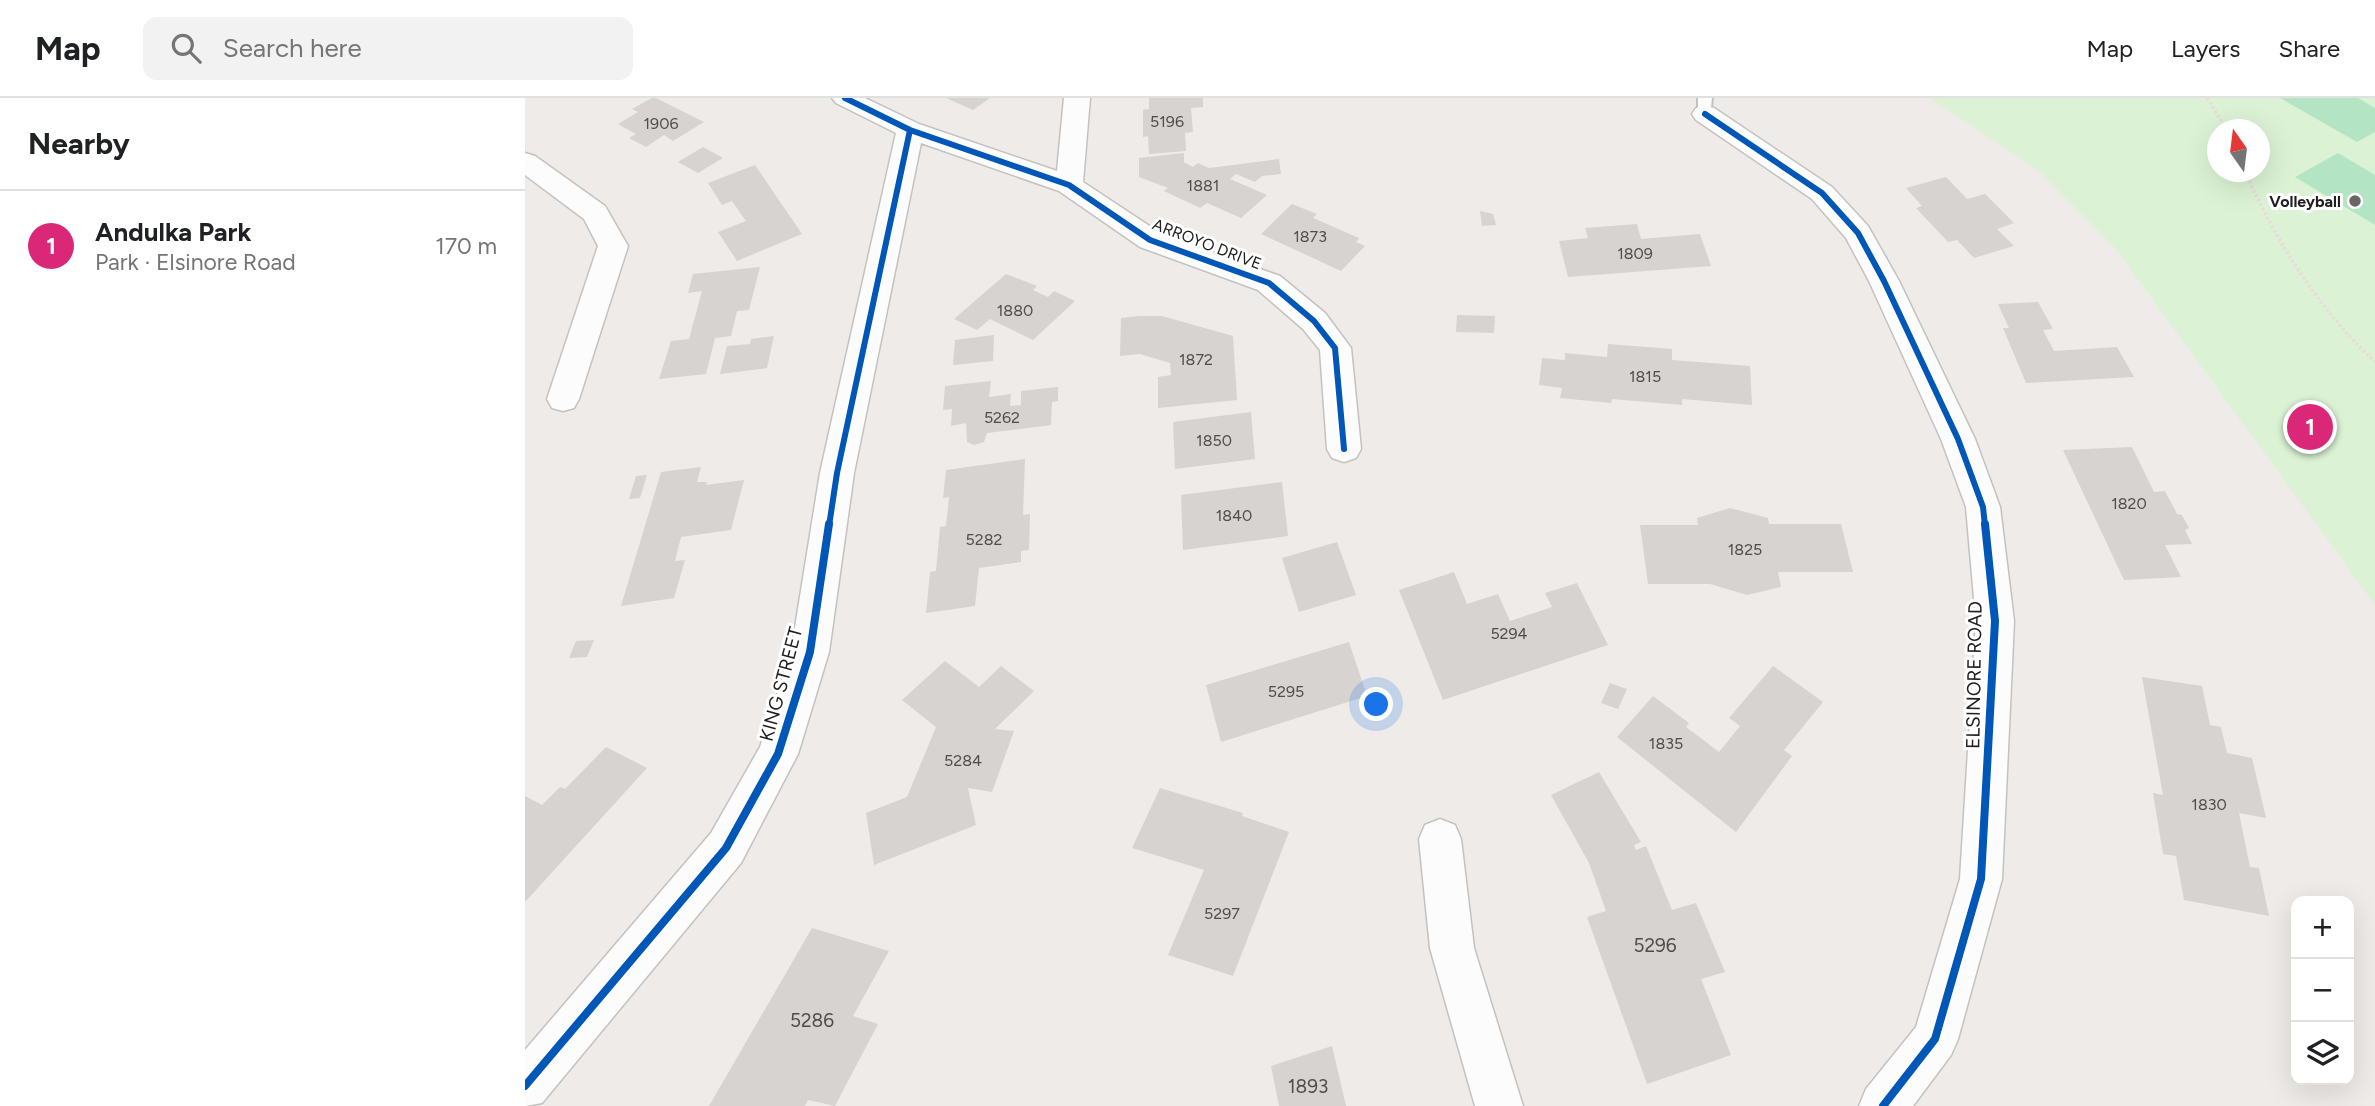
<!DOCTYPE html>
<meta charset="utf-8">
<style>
body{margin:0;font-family:Figtree,sans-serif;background:#f2f2f2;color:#202124}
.controls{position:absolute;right:21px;bottom:21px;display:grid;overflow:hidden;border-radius:14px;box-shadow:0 7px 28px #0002}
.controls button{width:63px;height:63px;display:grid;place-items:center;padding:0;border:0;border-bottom:2px solid #e0e0e0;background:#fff;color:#202124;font:35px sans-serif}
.compass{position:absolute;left:1682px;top:21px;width:63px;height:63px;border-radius:50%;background:#fff;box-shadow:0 7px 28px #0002;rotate:346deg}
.you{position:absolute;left:852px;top:607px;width:24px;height:24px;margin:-18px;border:5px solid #fff;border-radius:50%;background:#1a73e8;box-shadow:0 0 0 10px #1a73e833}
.badge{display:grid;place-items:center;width:46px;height:46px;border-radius:50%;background:#db2777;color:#fff;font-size:23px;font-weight:700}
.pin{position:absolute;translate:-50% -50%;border:4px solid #fff;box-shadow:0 2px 7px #0006}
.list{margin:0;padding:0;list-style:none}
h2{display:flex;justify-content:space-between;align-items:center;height:91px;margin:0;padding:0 28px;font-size:30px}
h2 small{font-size:23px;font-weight:400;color:#757577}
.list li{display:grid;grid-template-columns:46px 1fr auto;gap:21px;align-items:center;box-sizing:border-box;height:112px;padding:0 28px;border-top:2px solid #e0e0e0}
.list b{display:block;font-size:26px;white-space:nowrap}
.list p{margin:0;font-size:23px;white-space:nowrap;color:#757577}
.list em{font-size:23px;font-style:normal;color:#757577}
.icon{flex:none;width:38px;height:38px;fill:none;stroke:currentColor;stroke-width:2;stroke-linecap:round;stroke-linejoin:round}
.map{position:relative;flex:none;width:1850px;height:1008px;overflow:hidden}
header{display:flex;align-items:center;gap:42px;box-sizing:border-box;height:98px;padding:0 35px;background:#fff;border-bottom:2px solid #e0e0e0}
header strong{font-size:33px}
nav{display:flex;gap:38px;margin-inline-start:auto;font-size:24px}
.search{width:490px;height:63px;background:#f2f2f2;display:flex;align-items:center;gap:18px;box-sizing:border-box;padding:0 24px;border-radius:14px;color:#757577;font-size:26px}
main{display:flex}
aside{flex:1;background:#fff}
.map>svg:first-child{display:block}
.park{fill:#dbf3d4;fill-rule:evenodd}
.pitch{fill:#b3e5c4}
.building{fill:#d6d3d1}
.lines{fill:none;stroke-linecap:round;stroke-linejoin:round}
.service-casing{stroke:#c4c2c1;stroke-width:4}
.minor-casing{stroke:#c4c2c1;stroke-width:3}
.path{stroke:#ebdadb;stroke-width:3.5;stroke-dasharray:2.5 2.5;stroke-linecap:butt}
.service{fill:#fcfcfc;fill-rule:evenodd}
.minor{fill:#fcfcfc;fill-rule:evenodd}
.cycleway-far1-casing{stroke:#fff;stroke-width:10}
.cycleway-casing{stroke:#fff;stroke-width:12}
.cycleway-far1{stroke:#0057b8;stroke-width:6}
.cycleway{stroke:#0057b8;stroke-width:8}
.poi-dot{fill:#686766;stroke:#fff;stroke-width:2.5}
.labels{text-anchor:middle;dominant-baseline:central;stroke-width:6;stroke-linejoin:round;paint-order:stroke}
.number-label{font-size:16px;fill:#4e4d4c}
.far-poi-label{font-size:16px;font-weight:bold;fill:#202020;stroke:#fff;text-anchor:end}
.far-street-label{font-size:16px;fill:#202020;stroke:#fff}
.street-label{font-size:19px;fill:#202020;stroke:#fff}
.near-number-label{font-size:19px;fill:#4e4d4c}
</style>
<header>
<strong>Map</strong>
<div class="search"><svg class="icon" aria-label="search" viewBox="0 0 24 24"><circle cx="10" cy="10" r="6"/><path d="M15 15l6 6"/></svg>Search here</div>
<nav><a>Map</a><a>Layers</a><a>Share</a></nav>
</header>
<main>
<aside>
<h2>Nearby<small></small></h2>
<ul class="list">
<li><span class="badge">1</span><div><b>Andulka Park</b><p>Park · Elsinore Road</p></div><em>170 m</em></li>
</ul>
</aside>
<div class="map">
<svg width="1850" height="1008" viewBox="0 0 1850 1008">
<rect width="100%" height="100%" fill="#eeebe8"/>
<path class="park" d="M1405 0H1850V507L1590 150 1513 72ZM1692 32H1734V74H1692Z"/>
<path class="pitch" d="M1755 0H1833L1850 10V34L1832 44Z
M1813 55 1850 77V127L1770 79Z"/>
<path class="building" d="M127 0H131L179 24 148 43 139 37 121 49 104 40 111 36 93 26 113 14 107 11Z
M421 0H465L448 12Z
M624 0H678V9L666 10 668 34 660 35 661 53 624 56 623 38 618 39V12L624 11Z
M178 49 198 60 173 75 153 64Z
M659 55V64L668 69 673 65 684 70 754 61 756 76 737 78 730 84 711 76 705 81 742 97 716 120 682 105 675 110 639 93 643 90 614 79V60Z
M230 67 277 136 212 163 193 134 221 123 207 103 197 107 183 85Z
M1421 79 1442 101 1460 96 1489 125 1472 131 1489 148 1449 160 1432 142 1423 144 1391 110 1397 108 1381 90Z
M767 106 792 116 788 120 834 140 831 144 840 148 816 173 736 136Z
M955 113 968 116 971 127 957 128Z
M1112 126 1116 141 1175 136 1186 168 1043 179 1034 143 1063 140 1060 130Z
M235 169 224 212 212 213 206 238 190 240 181 276 134 281 146 243 164 241 177 193 163 195 168 176Z
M481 176 512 188 508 192 523 199 529 193 550 203 508 242 465 221 452 232 429 221Z
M1513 204 1528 231 1518 232 1529 253 1592 249 1609 279 1501 285 1478 230H1484L1473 206Z
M932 217 970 218 969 235 931 234Z
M614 218H637L708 238 712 302 633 310V279L646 277 645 265 615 256 595 258 596 220Z
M469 237 468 263 428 267 430 242Z
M249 238 242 270 195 276 202 248 225 246 226 241Z
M1083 246 1147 251V262L1225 268 1227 307 1157 301V307L1087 301 1086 305 1035 300 1037 290 1014 287 1017 260 1040 262V255L1082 259Z
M466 283 464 299 486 296 485 308 496 307V293L533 289V303L527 304 526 327 462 335 459 344 449 347 442 344 441 325 426 328 427 311 418 312 420 288Z
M726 314 730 361 650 371 648 324Z
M1607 349 1629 394 1640 393 1652 416 1657 417 1664 430 1660 432 1667 446 1640 447 1656 479 1599 482 1538 352Z
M500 361 498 417 505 416 504 452 496 453V464L454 470 450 508 401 515 405 474 411 473 415 429 421 428 424 399 418 400 421 372Z
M176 369 172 384H182L181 387 219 382 206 432 156 439 150 463 160 462 149 500 96 508 136 374Z
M122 377 115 400 104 401 111 378Z
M757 384 763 438 658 452 656 397Z
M1205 410 1243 420 1244 426H1316L1328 474H1253L1256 489 1222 497 1185 486H1123L1115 427H1173L1172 420Z
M812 444 831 497 774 514 757 460Z
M929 474 942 506 973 496 985 523 1027 509 1020 495 1052 485 1083 547 918 602 874 492Z
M69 542 62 559 44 560 51 543Z
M824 544 842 598 696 644 681 587Z
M420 563 454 589 476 568 509 593 470 631 489 633 467 694 443 690 451 727 349 767 341 715 382 699 411 629 377 602Z
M1248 568 1298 604 1259 652 1267 658 1211 734 1092 639 1128 598 1164 625 1161 629 1194 654 1215 628 1204 620Z
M1617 579 1677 588 1685 627 1696 629 1702 655 1727 660 1741 720 1714 715 1725 769 1734 770 1744 818 1659 802 1651 758 1638 756 1628 695 1638 697Z
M1085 585 1102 591 1093 611 1076 605Z
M81 649 122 670 0 804V698L17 707 35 689 40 691Z
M1074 674 1116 744 1109 747 1111 752 1121 748 1147 812 1171 805 1200 874 1176 881 1206 957 1122 986 1062 819 1081 813 1064 765 1026 697Z
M635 690 718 715 717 718 764 734 708 878 643 857 679 772 607 750Z
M287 830 364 853 328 918 353 926 310 1008 283 1002 280 1008H184Z
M807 948 821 1008H754L746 968Z"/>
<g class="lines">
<defs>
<path id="service" d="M1173 0H1187L1185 19 1180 20 1173 16Z"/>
<path id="minor" d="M307 0H340L394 26 532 73 539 0H565L558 84 635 135 755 178 800 215 826 250 836 351 831 360 819 364 807 360 802 351 795 252 778 231 733 192 615 149 534 93 396 45 329 375 304 554 273 656 216 765 17 1005 0 1008V952L186 735 235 649 266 554 295 375 371 35 311 5Z
M1180 8 1189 10 1307 89 1343 128 1374 183 1450 341 1475 409 1489 523 1477 781 1433 941 1426 957 1388 1008H1334L1341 991 1391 929 1435 781 1451 523 1441 409 1416 341 1344 183 1321 140 1287 101 1171 22 1167 16 1171 10Z
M0 55 10 58 80 108 103 148 54 301 49 310 38 313 27 310 22 301 73 148 59 121 0 77Z
M915 721 930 727 936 741 949 850 998 1008H950L905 850 894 741 900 727Z"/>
</defs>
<use href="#service" class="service-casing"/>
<use href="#minor" class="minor-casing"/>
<path class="path" d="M1682 0 1702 32
M1720 74C1752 145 1793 210 1850 264"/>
<use href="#service" class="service"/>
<use href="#minor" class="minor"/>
<defs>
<path id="cycleway-far1" d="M320 0 385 32 544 87 625 142 744 185 789 223 810 250 819 351
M1180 16 1297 95 1333 135 1359 183 1433 341 1458 409 1460 428
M304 428 312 375 385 32"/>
<path id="cycleway" d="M0 988 201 750 253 656 285 554 304 426
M1358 1008 1410 941 1456 781 1470 523 1460 426"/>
</defs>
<use href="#cycleway-far1" class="cycleway-far1-casing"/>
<use href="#cycleway" class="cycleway-casing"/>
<use href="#cycleway-far1" class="cycleway-far1"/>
<use href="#cycleway" class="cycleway"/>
</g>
<circle class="poi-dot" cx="1830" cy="103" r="7"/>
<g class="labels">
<g class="number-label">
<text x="642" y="23">5196</text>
<text x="136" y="25">1906</text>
<text x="678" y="87">1881</text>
<text x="785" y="138">1873</text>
<text x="1110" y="155">1809</text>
<text x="490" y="212">1880</text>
<text x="671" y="261">1872</text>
<text x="1120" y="278">1815</text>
<text x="477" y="319">5262</text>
<text x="689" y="342">1850</text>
<text x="1604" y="405">1820</text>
<text x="709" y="417">1840</text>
<text x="459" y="441">5282</text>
<text x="1220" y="451">1825</text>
<text x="984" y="535">5294</text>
<text x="761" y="593">5295</text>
<text x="1141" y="645">1835</text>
<text x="438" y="662">5284</text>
<text x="1684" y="706">1830</text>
<text x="697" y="815">5297</text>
</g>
<g class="far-poi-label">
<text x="1816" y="103">Volleyball</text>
</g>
<g class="far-street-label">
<text transform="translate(682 146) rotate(21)">ARROYO DRIVE</text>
</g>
<g class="street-label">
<text transform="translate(1449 577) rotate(-89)">ELSINORE ROAD</text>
<text transform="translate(256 586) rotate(-75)">KING STREET</text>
</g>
<g class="near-number-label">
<text x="1130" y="847">5296</text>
<text x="287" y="922">5286</text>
<text x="783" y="988">1893</text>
</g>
</g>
</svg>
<div class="controls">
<button>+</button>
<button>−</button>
<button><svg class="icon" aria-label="layers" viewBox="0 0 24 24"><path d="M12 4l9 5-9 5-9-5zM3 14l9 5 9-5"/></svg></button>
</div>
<svg class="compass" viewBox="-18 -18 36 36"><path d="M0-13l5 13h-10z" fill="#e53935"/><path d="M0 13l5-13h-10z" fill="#757577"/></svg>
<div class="you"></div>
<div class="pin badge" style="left:1785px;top:329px">1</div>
</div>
</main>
